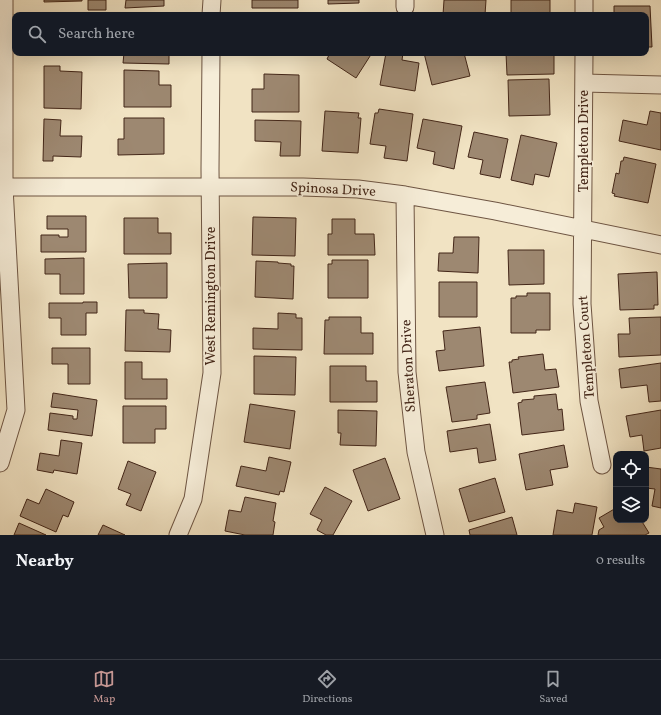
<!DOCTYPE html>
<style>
body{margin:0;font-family:Vollkorn,serif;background:#242831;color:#f1f3f6}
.controls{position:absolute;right:12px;bottom:12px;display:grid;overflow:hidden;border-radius:8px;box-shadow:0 4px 16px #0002}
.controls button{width:36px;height:36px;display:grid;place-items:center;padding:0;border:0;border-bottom:1px solid #363941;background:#171b24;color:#f1f3f6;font:20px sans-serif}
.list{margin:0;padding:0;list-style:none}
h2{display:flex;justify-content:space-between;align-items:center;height:52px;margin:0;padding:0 16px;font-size:17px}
h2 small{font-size:13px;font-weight:400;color:#9ea1a6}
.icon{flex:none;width:22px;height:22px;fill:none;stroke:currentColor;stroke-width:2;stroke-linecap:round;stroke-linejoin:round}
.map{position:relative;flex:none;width:661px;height:535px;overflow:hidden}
.search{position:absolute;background:#171b24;box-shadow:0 4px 16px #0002;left:12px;right:12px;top:12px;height:44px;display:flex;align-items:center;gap:10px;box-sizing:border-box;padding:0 14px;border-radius:8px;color:#9ea1a6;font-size:15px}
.sheet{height:124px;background:#171b24}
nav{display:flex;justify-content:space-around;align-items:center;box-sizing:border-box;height:56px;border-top:1px solid #363941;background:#171b24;font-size:11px;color:#9ea1a6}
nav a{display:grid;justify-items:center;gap:2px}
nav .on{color:#c59692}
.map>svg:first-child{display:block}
.building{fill:#9d8871;stroke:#432618}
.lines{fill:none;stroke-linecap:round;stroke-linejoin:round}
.minor-casing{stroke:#6e5543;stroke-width:19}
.minor{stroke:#f6edd8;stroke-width:17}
.labels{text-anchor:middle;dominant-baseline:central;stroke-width:3;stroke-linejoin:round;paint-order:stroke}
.street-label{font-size:14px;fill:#432618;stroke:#f6edd8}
</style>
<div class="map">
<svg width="661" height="535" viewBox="0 0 661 535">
<rect width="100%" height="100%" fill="#f1e3c3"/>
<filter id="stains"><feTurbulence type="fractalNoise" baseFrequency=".005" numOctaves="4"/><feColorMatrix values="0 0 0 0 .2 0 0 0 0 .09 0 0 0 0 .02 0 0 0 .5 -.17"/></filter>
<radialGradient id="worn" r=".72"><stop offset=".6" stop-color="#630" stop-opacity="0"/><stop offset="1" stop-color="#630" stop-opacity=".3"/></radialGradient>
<path class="building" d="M44 0H82V1L44 2Z
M88 0H106V10H88Z
M126 0H164V6L125 8Z
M252 0H298V8H252Z
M328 0H359V3L328 4Z
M444 0H486L485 15H443Z
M511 0H550V15H511Z
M614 6H650L652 47H646V15H614Z
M124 53H169V64L123 63Z
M372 53 356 78 327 59 329 55 327 53Z
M386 53H403L402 60 419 63 415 91 380 85Z
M424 53H464L470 76 432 85Z
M506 53H554V74L507 75Z
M44 66H60V71L82 72 81 109 44 108Z
M124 70 159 71V85H171V107H124Z
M264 74 299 75V112H252V89H264Z
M549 79 550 115 509 116 508 80Z
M379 109 413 114 407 161 384 158 386 146 370 144 375 113H378Z
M325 111 359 113 358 118H361L358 153 322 151Z
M650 111 661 113V150L619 141 623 120 647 125Z
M124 118H164V154L118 155V139H124Z
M44 119 61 120 60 136H82L81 157 53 156V161H43Z
M423 119 462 126 454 169 433 164 435 152 417 148Z
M255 120 301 121 300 156H280L281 142 255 141Z
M474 132 508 139 500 178 480 174 483 160 468 157Z
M521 135 557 143 549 177 535 174 533 185 511 180Z
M624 157 656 164 648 203 614 196 615 194 612 193 616 173 619 174 621 161H623Z
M47 216H86V252H41V235H59V237H68V229H47Z
M253 217 296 218 295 256 252 255Z
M124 218H158V233H171V254H124Z
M332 219H355V234H374L375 255H328V234H332Z
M454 237H479L478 273 438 271 439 253H453Z
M508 250H544V284L509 285Z
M84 258V294H60V274H45V259Z
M332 260H368V298H328V264H332Z
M256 261 278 262V263L291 264V266H294L293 299 255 297Z
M167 263V298H129L128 264Z
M657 272 658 305H654V309L620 310 618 274Z
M439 282H477V317H439Z
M527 293H550V330H536V333H511V298H516V296H527Z
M83 302H97V313H86V335H61V318H49V303H83Z
M126 310H144V313L159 314 158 329 171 330 170 352 125 351Z
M278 313 296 314V318H302V350L253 349V328L278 329Z
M329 317H361V333H373V354H324L325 320H329Z
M661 317V355L619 357 618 334H630L629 318Z
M480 327 484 366 439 371 436 351 445 350 443 331Z
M52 348H90V384H68V364H52Z
M543 354 545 370 556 369 559 387 513 393 509 362H512V360L519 359 518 357Z
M254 356 296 357 295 395 254 394Z
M125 362H142V379H167V399H125Z
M661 363V401L649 402 647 385 621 388 619 369Z
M330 366H366V381H377V402H330Z
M485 382 490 413 477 415V419L452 422 446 387Z
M53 393 97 400 92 436 48 430 50 413 73 416V419H77L78 410 51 407Z
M556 394 558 410 562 409 564 430 522 435 518 403 522 402V400L534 399V396Z
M250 404 295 411 290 449 244 442Z
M123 406H166V429H155V443H123Z
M338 410 377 411 376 446 340 445 341 433H338Z
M661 410V448L644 451 642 435 630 437 626 416Z
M490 424 496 460 479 463 477 448 450 452 447 431Z
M61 440 82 443 77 474 54 470 53 473 37 470 40 453 59 456Z
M564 445 568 467 550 470 553 485 526 490 519 454Z
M269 457 291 462 284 492 280 491 279 495 236 486 241 466 266 471Z
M385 458 400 499 368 511 353 470Z
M128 461 156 472 141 511 126 505 131 494 118 489Z
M646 467 661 469V508L652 506 655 489 646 488Z
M495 478 505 512 469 522 459 489Z
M325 487 352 501 333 535H326L317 530 322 520 310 514Z
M46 489 74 502 68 517 63 515 56 532 20 516 27 499 39 504Z
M245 497 276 503 273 521 275 522 273 535H245L225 531 229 510 241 512Z
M575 503 597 507 592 535H553L557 510 573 513Z
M616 508V520H641L649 533 645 535H598L599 530 604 527 599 518Z
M512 517 517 535H470L469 530Z
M19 523 46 535H14Z
M103 525 125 535H98Z"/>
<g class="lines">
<defs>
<path id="minor" d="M584 0V15
M405 7V0
M211 15 212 0
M584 53 582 304 589 401 602 465
M584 83 661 85
M0 187H303L358 189 405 195 495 211 661 245
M405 195 407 372 416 452 435 535
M0 463 16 410 4 187V0
M178 535 193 499 212 373 210 169 211 53"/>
</defs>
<use href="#minor" class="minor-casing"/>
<use href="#minor" class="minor"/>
</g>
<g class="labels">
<g class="street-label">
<text transform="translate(584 141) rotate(-90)">Templeton Drive</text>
<text transform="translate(333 190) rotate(3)">Spinosa Drive</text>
<text transform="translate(211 296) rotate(-90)">West Remington Drive</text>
<text transform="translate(587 347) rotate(-94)">Templeton Court</text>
<text transform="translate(409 366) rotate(-93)">Sheraton Drive</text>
</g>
</g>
<rect width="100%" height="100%" filter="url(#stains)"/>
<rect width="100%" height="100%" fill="url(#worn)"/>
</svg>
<div class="controls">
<button><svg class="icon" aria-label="locate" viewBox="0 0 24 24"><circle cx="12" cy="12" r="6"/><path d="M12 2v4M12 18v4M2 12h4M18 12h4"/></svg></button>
<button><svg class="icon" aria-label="layers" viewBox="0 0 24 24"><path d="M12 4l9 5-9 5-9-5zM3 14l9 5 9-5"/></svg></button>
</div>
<div class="search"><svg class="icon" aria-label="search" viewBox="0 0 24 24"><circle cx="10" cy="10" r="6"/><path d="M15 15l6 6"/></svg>Search here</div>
</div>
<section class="sheet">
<h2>Nearby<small>0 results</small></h2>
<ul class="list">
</ul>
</section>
<nav>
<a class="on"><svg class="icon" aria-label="map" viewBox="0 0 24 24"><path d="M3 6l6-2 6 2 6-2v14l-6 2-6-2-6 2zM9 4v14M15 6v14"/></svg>Map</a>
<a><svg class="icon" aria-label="directions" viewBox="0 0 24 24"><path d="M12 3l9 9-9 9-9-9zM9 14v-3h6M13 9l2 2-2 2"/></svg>Directions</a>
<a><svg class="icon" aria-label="saved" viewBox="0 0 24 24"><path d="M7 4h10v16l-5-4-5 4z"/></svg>Saved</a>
</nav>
